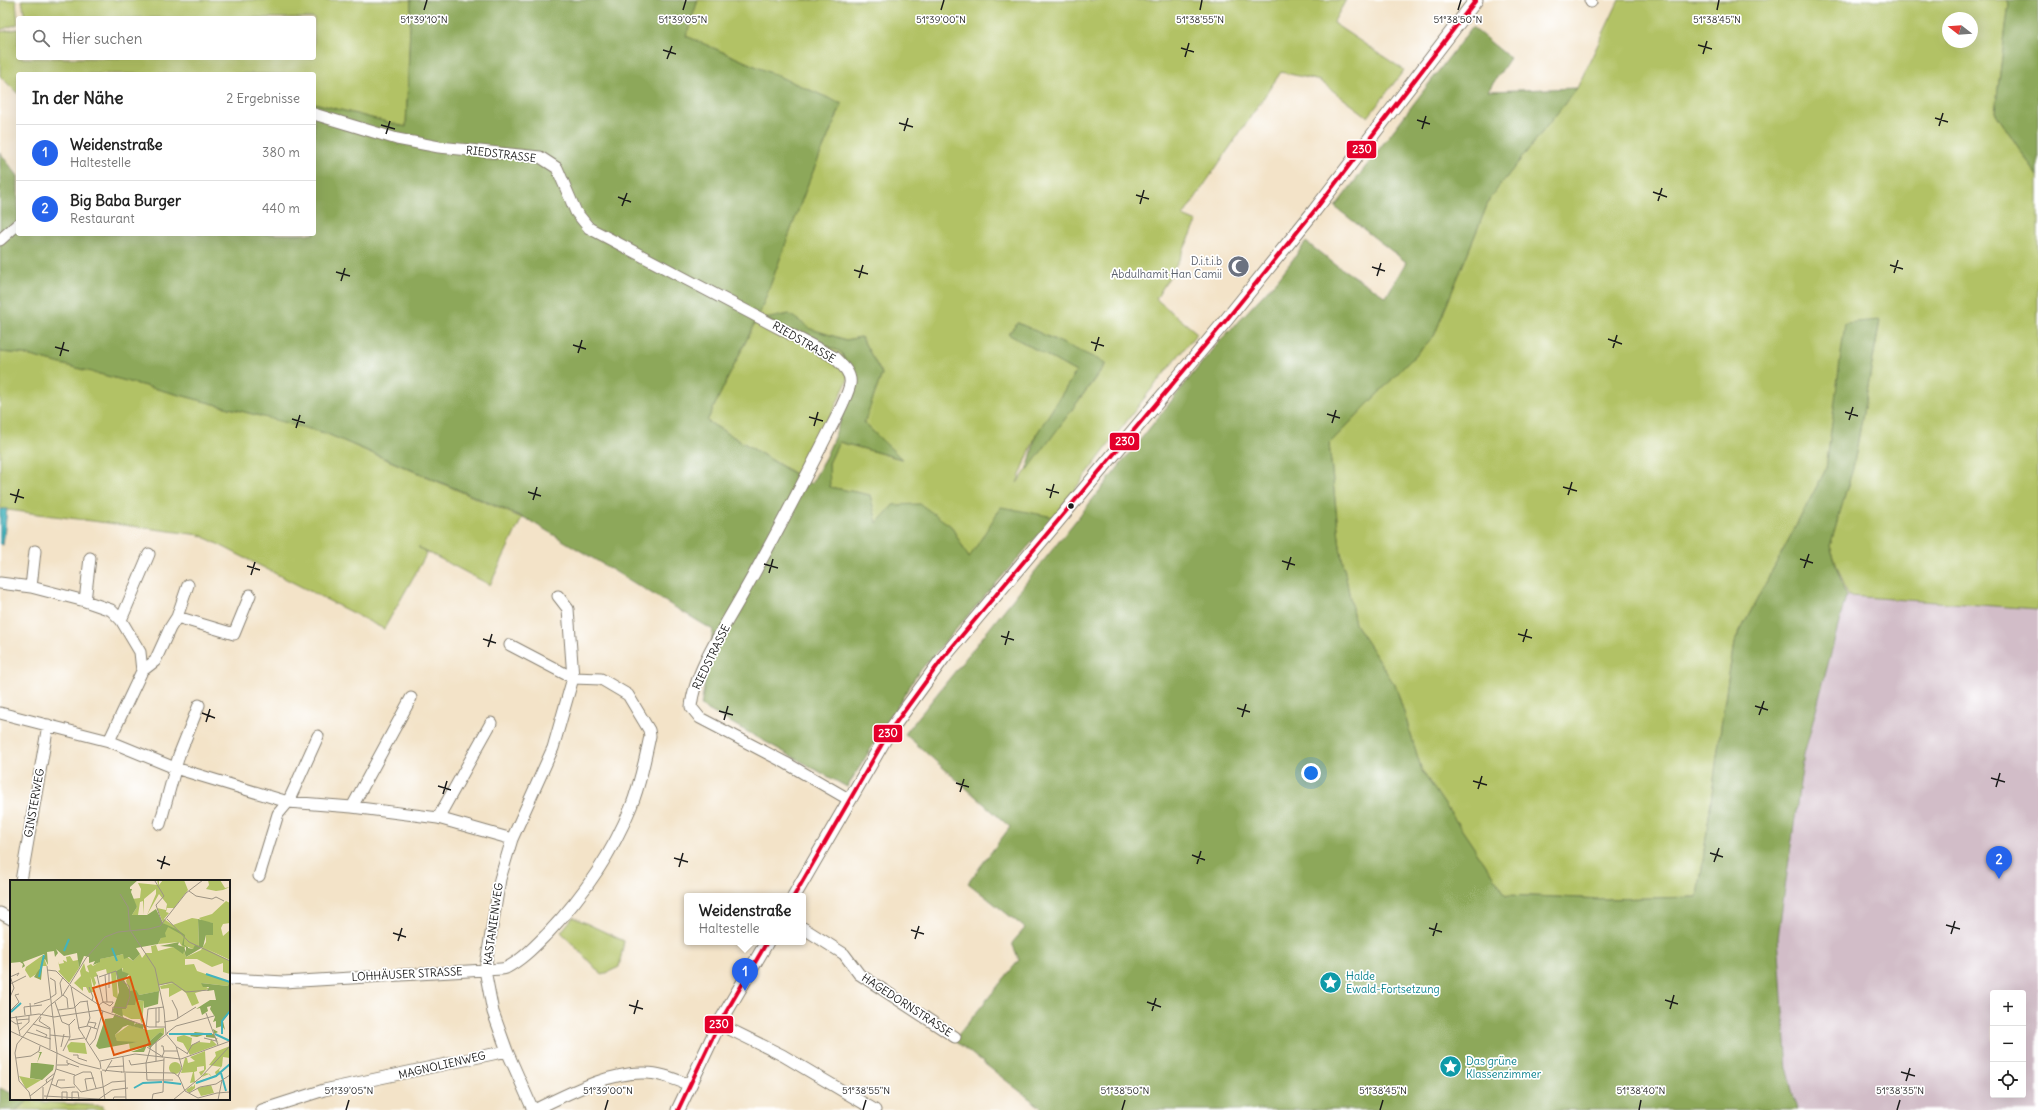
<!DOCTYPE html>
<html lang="de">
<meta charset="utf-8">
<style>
body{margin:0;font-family:Delius,sans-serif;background:#f6f6f6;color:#222}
.controls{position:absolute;right:12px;bottom:12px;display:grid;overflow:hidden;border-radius:4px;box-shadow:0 4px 16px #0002}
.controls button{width:36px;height:36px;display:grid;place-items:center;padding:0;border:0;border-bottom:1px solid #e0e0e0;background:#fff;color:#222;font:20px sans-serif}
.compass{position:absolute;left:1942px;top:12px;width:36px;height:36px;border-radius:50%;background:#fff;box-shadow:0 4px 16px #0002;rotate:287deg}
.you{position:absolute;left:1311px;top:773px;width:14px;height:14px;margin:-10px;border:3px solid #fff;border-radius:50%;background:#1a73e8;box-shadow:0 0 0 6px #1a73e833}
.badge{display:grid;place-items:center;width:26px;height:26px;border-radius:50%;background:#2563eb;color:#fff;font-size:13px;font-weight:700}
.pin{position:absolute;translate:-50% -33px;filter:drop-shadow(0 1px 2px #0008)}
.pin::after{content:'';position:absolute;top:21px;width:14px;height:12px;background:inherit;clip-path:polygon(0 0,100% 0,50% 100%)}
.popup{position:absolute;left:684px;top:893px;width:122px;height:52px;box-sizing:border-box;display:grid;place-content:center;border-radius:4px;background:#fff;filter:drop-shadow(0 1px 3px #0005);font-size:13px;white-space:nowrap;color:#767676}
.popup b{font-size:15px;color:#222}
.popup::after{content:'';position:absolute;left:50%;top:100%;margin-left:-8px;border:8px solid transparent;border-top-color:#fff}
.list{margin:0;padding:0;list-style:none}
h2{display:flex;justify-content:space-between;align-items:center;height:52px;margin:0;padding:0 16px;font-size:17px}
h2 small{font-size:13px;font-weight:400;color:#767676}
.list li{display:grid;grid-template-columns:26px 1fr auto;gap:12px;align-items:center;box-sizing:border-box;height:56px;padding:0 16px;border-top:1px solid #e0e0e0}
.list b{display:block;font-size:15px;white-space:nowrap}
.list p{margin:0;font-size:13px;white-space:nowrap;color:#767676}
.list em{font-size:13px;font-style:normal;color:#767676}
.icon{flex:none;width:22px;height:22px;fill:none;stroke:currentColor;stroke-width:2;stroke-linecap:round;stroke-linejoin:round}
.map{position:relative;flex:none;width:2038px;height:1110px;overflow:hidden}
.search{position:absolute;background:#fff;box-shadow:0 4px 16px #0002;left:16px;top:16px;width:300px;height:44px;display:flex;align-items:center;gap:10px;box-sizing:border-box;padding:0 14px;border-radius:4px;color:#767676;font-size:15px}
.panel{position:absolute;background:#fff;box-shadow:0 4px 16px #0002;left:16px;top:72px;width:300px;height:164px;border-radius:4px}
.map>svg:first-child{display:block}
.industrial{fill:#d2bdc8;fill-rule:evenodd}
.green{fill:#b2c265;stroke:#676f40;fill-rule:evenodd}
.forest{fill:#8da85a;stroke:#54623b}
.water{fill:#43b3bc;stroke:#30686c}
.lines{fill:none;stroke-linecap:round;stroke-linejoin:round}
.minor-casing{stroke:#888072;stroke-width:13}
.tertiary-casing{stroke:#888072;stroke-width:15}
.minor{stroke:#fff;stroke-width:11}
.tertiary{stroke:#fff;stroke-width:13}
.bus-1-casing{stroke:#fff;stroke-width:7}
.bus-1{stroke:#e4002b;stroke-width:4}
.ticks{fill:none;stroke:#1c1c1c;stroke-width:1.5}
.bus-dot{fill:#1c1c1c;stroke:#fff;stroke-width:1.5}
.labels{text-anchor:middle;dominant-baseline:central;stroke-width:3.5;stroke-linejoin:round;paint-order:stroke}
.street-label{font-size:11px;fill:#1c1c1c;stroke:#fff}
.worship-label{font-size:11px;fill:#5b616d;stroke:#fff;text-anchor:end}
.culture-label{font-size:11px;fill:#0d838f;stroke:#fff;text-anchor:start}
.inset-river{fill:none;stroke:#43b3bc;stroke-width:2}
.inset-road{fill:none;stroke:#9d9383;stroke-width:1}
.view{fill:#de560d;fill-opacity:0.15;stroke:#de560d;stroke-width:2}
.inset-edge{fill:none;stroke:#1c1c1c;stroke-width:2}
.ticks-label{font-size:10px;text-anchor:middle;fill:#1c1c1c;stroke:#fff;stroke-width:3.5;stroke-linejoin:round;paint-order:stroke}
.line-badge{stroke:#fff;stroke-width:1.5}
.badge-label{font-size:11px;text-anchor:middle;font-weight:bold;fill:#fff}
</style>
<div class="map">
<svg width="2038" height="1110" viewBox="0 0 2038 1110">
<rect width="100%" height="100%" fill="#fff"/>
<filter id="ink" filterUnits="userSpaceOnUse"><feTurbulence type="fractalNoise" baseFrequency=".025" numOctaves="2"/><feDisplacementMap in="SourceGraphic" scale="8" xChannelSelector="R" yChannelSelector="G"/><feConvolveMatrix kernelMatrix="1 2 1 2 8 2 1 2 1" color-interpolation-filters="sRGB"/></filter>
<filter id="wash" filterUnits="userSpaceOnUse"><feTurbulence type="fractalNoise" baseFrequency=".012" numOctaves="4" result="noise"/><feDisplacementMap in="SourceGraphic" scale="16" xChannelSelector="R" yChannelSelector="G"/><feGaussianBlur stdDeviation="0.9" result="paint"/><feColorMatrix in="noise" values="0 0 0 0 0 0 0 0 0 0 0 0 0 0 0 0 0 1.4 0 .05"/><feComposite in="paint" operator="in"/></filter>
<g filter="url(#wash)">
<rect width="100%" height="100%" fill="#f3e3c8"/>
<path class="industrial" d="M1846 596 2038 609V1110H1797L1787 1071 1778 937 1804 755ZM1993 993H2023V1095H1993Z"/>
<path class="green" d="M0 0H16L18 24 0 30Z
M22 0H411L406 127 314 103V74H18V94L0 76V32L18 29V58H314V18H25Z
M698 0H1346L1333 23 1404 70 1368 117 1320 81 1281 72 1183 216 1197 222 1177 264 1156 299 1197 333 1149 392 1054 517 969 559 951 526 877 523 870 495 829 487V463L839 442 901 459 864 423 882 374 861 337 846 340 811 329 766 319 841 352 851 373 802 478 707 421 761 310 809 181 842 104 686 36ZM1018 323 1106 364 1017 483 1036 435 1076 372 1008 334Z
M1619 0H2007L2009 3 1995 112 2038 177V609L1848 596 1830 546 1853 468 1880 321 1846 323 1826 469 1734 643 1724 705 1698 897 1604 899 1506 895 1422 771 1396 687 1355 624 1340 547 1329 444 1434 336 1490 198 1577 88ZM1948 18H1972V42H1948Z
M0 352 23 354 325 433 522 518 490 585 418 547 427 553 384 629 200 535 0 509Z
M573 917 624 941 619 967 602 975 561 932Z
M28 1101 103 1106 104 1110H16Z"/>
<path class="forest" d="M411 0H698L686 36 842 104 809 181 761 310 707 421 811 484C832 449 843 415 854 377L841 352 765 319 789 314 811 329 846 340 861 337 882 374 864 423 902 459 839 442 829 463 830 487 870 495 877 523 893 505 920 504 951 526 969 558 1001 507 1054 517 918 673 847 787 701 706 713 630 527 519 325 433 23 354 0 352V153L18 176V234H314V103L406 127Z
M2007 0H2038V177L1995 112 2009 3Z
M1472 27 1510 58 1488 91 1577 88 1490 198 1434 336 1329 444 1340 547 1355 624 1396 687 1422 771 1506 895 1604 899 1698 897 1724 705 1734 643 1826 469 1845 323 1880 320 1853 468 1830 546 1846 596 1804 755 1778 937 1787 1071 1797 1110H1044L954 1040 1019 960 1012 943 1025 928 968 883 1010 827 905 734 1216 345 1278 279 1306 242 1336 265 1386 297 1406 262 1335 207Z
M1018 323 1106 363 1027 471 1036 435 1076 372 1008 334Z
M0 1088 11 1093V1099H24L28 1101 16 1110H0Z"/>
<path class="water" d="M0 509H7L3 545 0 544Z"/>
</g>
<g filter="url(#ink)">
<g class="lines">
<defs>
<path id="minor" d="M1590 0 1591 2
M314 114 397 139 439 147 540 157 557 168 576 212 589 228 834 357C841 364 852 373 850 384 847 400 829 430 822 445 797 494 772 542 745 590 727 623 694 671 691 707L700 718 786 763 850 800
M0 240 18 224
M0 583 31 587 85 601 111 610 121 620 140 652 142 671
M31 587 35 551
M85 601 90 558
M177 617 188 585
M121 620 149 554
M510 645 573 678 568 609 558 596
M573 678 601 679 628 695 649 730 650 736C645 760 640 784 631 807 612 854 583 896 548 933 535 946 522 960 506 968 500 970 491 969 485 970L500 879 512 839 553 748Z
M0 713 109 741 175 768 288 802 352 807 438 818 512 839
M109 741 142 671 155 661 170 628 177 617 234 634 250 595
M352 807 411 698
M438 818 491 723
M160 824 179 755 199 705
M259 876 278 814 288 802 295 787 318 736
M21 881 48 725
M0 913 11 919
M803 928 844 954 859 974 955 1037
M229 979 284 982 485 970 493 1012 507 1051 533 1110
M719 1024 782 1055 875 1110
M262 1110 324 1090 507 1051
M534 1110C566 1095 609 1071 646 1073 661 1073 676 1080 690 1085"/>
<path id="tertiary" d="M794 896 889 732 943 658 1227 319 1315 210 1476 0
M678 1110 719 1024 767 942"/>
</defs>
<use href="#minor" class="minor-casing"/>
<use href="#tertiary" class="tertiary-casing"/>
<use href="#minor" class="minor"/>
<use href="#tertiary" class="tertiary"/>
<defs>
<path id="bus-1" d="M794 896 889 732 943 658 1227 319 1315 210 1476 0
M678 1110 719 1024 767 942"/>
</defs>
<use href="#bus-1" class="bus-1-casing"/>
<use href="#bus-1" class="bus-1"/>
</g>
</g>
<path class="ticks" d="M424 10 427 0M683 10 686 0M941 10 944 0M1200 10 1202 0M1458 10 1461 0M1717 10 1719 0M1698 45 1712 49M1181 48 1194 52M663 50 676 54M1703 54 1707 41M1185 57 1189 43M667 59 672 46M1935 118 1948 122M1417 120 1430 124M899 123 913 127M381 125 395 129M1939 126 1943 113M1422 129 1426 116M904 131 908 118M386 134 390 121M1653 192 1667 197M1136 195 1149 199M618 197 631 202M1658 201 1662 188M1140 204 1144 190M622 206 627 193M1890 265 1903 269M1372 267 1385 271M854 270 868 274M336 272 350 276M1894 273 1898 260M1377 276 1381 263M859 278 863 265M341 281 345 268M1608 339 1622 344M1091 342 1104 346M573 345 586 349M55 347 69 351M1613 348 1617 335M1095 351 1099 337M578 353 582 340M60 356 64 342M1845 412 1858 416M1327 414 1340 418M809 417 823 421M292 419 305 423M1849 420 1853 407M1332 423 1336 410M814 426 818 412M296 428 300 415M1563 487 1577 491M1046 489 1059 493M528 492 541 496M10 494 24 498M1568 495 1572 482M1050 498 1054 484M533 500 537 487M15 503 19 489M1800 559 1813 563M1282 561 1295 565M764 564 778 568M247 566 260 570M1804 568 1809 554M1287 570 1291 557M769 573 773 559M251 575 255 562M1518 634 1532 638M1001 636 1014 640M483 639 496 643M1523 642 1527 629M1005 645 1009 631M488 647 492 634M1755 706 1768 710M1237 708 1250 712M719 711 733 715M202 713 215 718M1759 715 1764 701M1242 717 1246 704M724 720 728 706M206 722 210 709M1991 778 2005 782M1473 781 1487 785M956 783 969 787M438 786 451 790M1996 787 2000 773M1478 789 1482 776M960 792 964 779M443 794 447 781M1710 853 1723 857M1192 855 1205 860M674 858 688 862M157 860 170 865M1714 862 1719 848M1197 864 1201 851M679 867 683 853M161 869 165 856M1946 925 1960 929M1429 928 1442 932M911 930 924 934M393 933 406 937M1951 934 1955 921M1433 936 1437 923M915 939 919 926M398 941 402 928M1665 1000 1678 1004M1147 1002 1161 1007M629 1005 643 1009M1670 1009 1674 995M1152 1011 1156 998M634 1014 638 1000M1901 1072 1915 1076M1906 1081 1910 1068M346 1110 349 1100M605 1110 608 1100M863 1110 866 1100M1122 1110 1125 1100M1380 1110 1383 1100M1639 1110 1641 1100M1897 1110 1900 1100"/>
<defs>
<symbol id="mosque-disc" viewBox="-11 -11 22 22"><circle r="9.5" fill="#6b7280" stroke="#fff"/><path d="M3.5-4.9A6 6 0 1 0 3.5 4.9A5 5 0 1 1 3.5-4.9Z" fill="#fff"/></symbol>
<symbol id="sight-disc" viewBox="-11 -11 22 22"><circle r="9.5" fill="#0f9aa8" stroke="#fff"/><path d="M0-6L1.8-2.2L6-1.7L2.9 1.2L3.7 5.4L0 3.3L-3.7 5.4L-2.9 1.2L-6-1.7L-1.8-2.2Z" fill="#fff"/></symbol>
</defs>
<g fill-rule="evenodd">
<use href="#mosque-disc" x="1226" y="254" width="25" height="25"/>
<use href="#sight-disc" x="1318" y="970" width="25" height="25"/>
<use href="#sight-disc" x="1438" y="1054" width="25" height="25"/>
</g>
<circle class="bus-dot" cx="1071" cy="506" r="3.5"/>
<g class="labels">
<g class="street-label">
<text transform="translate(501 154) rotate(7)">RIEDSTRASSE</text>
<text transform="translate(804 342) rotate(30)">RIEDSTRASSE</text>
<text transform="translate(711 657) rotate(-64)">RIEDSTRASSE</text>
<text transform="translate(34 803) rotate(-80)">GINSTERWEG</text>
<text transform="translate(493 924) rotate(-82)">KASTANIENWEG</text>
<text transform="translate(407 974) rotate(-3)">LOHHÄUSER STRASSE</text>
<text transform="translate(907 1005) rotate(33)">HAGEDORNSTRASSE</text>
<text transform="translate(442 1065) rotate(-13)">MAGNOLIENWEG</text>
</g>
<g class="worship-label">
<text x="1222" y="261">D.i.t.i.b<tspan x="1222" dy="13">Abdulhamit Han Camii</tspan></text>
</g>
<g class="culture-label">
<text x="1346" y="976">Halde<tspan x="1346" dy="13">Ewald-Fortsetzung</tspan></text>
<text x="1466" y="1061">Das grüne<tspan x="1466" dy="13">Klassenzimmer</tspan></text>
</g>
</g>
<g transform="translate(10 880)">
<rect width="220" height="220" fill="#f3e3c8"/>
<path d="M147 0H149V5L153 0H174L178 10 164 28H157L156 32 159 33 154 39 163 45 182 38 188 39 189 66 183 69 176 66 174 69 169 62 148 64 157 46 162 49 153 43 147 28 156 30 157 24 149 14 137 35 146 14V9L134 19V35L133 21 130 22 128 35H122L127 27 122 19 130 18 131 9 128 3 148 5ZM198 0H210L215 8 220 7 213 10 206 11 196 9 199 5ZM216 21 220 23V43L213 44 211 48 213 56 220 50V80L197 69 220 81V94L213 92V83L202 87 187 79H172H175V85L184 84 187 91 219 102 218 106 191 103 199 109 185 113 189 123 182 126 176 113 172 110 159 117V108L151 109 150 106 163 103 149 105 150 111 129 115 120 111 116 101 119 95 112 91 113 88 106 91 108 119 103 116 101 93 97 94 96 89 86 92 88 96 84 97 86 103 84 107 77 86 81 84 83 86 89 82V79L105 76 106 79V76L113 74 123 81 130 74 132 78 136 73H142L141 66 146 65 148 71 163 67 174 71 176 77 191 70 196 62V55H203V43L193 42 189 38 202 34ZM33 75 37 86H32L33 80 28 93 20 98 15 90 16 87ZM60 76 63 81 68 80 69 88 59 103 48 91 50 90 48 81 49 84 54 83 53 80 57 82 56 77ZM74 83 76 91 80 93 83 112 79 113 76 107H73V111L64 103 71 96 70 91ZM125 120 134 121 132 144 130 139H121L111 134 112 129 117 128H112L113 124 125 125ZM119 145 138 150 154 148V154L150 152 132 168 120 170 119 163 128 162H107L105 155ZM174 155 182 158 181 165 189 162 200 163 201 159 207 165 180 175 173 163 167 161V157ZM61 162 75 163 77 174 59 172 57 166ZM220 166V178L213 177 212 186 209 190 211 194 185 204V208L179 213 176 210 182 206 183 207 185 204 187 202 201 197 199 194 192 197 195 193 200 194 201 197 206 195 205 192 211 187 199 185 206 176 205 172ZM195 171 196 189 191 196 189 192 194 190V186L187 187V191L184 192 185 202 180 203 183 192 171 193 175 178H177L178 183 185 181 180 177ZM159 188a6 6 0 1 1 12 0a6 6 0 1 1-12 0ZM9 196 19 198 31 200 16 209ZM201 205 204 213 191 216 187 208Z" fill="#b2c265"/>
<path d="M0 0H128L120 7V9H129H122L121 12 127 27 122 35H137L146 29 153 43 168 50 175 55 174 61V65L178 67V68L183 69 185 65 189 66 188 39 203 43V55H196L193 67 176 77 174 71 173 74 163 67 150 66 169 62 168 65 174 67 176 72V67L172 65 174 56 158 47 155 53 156 57 151 58 148 64 126 68 130 74 123 81 119 77 114 79 113 74 106 76V80L105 76 90 79V82L83 85 85 81 79 83V77L74 76 69 88 67 73 54 76 46 69 48 73 45 77 44 71 37 72 38 85 35 79 33 80 31 100 24 97 30 88 33 75 35 76 34 74 13 82 15 86 12 88 13 84 10 82 0 83ZM112 88V91L119 94 114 100 120 111 126 110 129 115 149 111 148 124 134 128V121L126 120 125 125H117L116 129H112L113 137 102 132 109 112 106 91ZM220 97V132L213 141 215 150 212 146 206 148V141L203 142 205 137 200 129 201 126 197 127 198 131 192 135 190 128 186 129 200 120H206L204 110 197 111 199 107H193L191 103 218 106ZM105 134 125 142 124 145 126 143 134 145 133 149 118 145 113 147 105 155 107 161 128 162 89 169 86 166 95 139 103 138ZM203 149 208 152 204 154 209 164 205 158 196 157V154L187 157 180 156 185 152 204 154ZM150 152 154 154 140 168 137 165 134 172H121L132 168ZM28 172H32L27 183 44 185 43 190 32 200 20 198 21 183H27L30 173Z" fill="#8da85a"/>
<path class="inset-river" d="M102 68 107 81M54 71 59 59M196 94 220 102M29 97 34 75M1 132 11 123M159 154H202M205 154 220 161M212 154V141L220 131M211 193 216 211M154 202 171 204M186 203 206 196 220 184M124 208 133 203 152 202"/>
<path class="inset-road" d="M145 1 154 16 146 25 152 43M179 11 186 16 202 19 206 17 214 21M110 14 118 27 120 50 145 88 154 130 156 154 166 166 172 188 168 196M157 39 179 62 220 81M37 90 46 91 61 106 69 149 90 182 91 189M99 94V108M87 95 93 122 89 125M95 95 97 122M0 96 4 108 0 117M0 97 9 93 7 96M89 97 106 91 108 98 119 106 120 116 116 128 103 127 102 133M0 104 16 96M149 105 162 102 176 112 199 110M62 107 89 125 91 130M79 107 83 117 82 121M53 115 57 118 58 128M52 116 50 103 53 97M40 118 46 114 45 101 40 98M162 120 167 130 168 138M45 122 52 142 59 145 65 139M93 122H103V123L100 126ZM20 123 21 135M24 124 40 119M64 128 70 122 78 121M146 128V147M48 130 64 128M0 131 9 122 5 115 9 114M196 133 208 165M15 135 14 127 32 125M6 136 10 155M31 137 29 141 40 148V169M0 138 29 134 44 137 90 130 139 147H155M0 140 6 144 12 143M7 140 19 139M78 142 86 143 84 148M146 142H149V127M154 142 165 140 186 127M23 144 40 149M77 146 80 138 77 121M68 148 78 146 87 149M136 149 138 129 154 127M26 150 37 155 35 158M0 151 70 184 90 189M9 151 19 142V135M17 152 41 159M157 153 166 146 204 136M158 153 141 166 136 183 137 200H163M40 155 60 157M194 158 206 161 207 158M59 160 74 158M76 160 81 147M146 162V181M80 165 85 159 93 131M151 166H153L154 172 152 177M51 167 54 154M137 167 153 177M167 167 178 174M53 171 60 157 59 145M154 171H167M177 174 182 165 190 161M63 175H68V178L77 181M113 177 114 192M6 178 21 176 29 171 30 166M57 180V183L69 187M119 180 121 185 136 183M90 181 125 174 171 179 220 161M136 183 154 180M47 185H58L59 183M98 187 114 186M46 189 65 195M92 190 112 192M91 191 95 220M95 192 102 180M111 192 164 193 169 197 175 211 188 218 207 213 220 212M115 193 116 220M37 203 36 200 45 193M41 204 51 208 65 207M46 206 48 200H55M33 207V220M86 208 81 192H73L64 196V204L71 212 93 207 102 202 115 201M77 210 75 199 84 198M179 213 190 207 206 204 220 195M20 216 43 198M34 216 89 219 102 210 118 208M62 219V212H68L69 219M21 220 19 212 9 201 5 173 7 164 20 148 38 127 53 115 76 78 95 57 108 52 139 49 150 46 176 13 193 0M36 220 46 189 47 173 37 86M52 220V212H57V219M103 220 104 217H116M142 220 143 214 153 212 154 178M163 220 191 197 220 166M208 220 212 200"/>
<path class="view" d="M120 97 140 164 104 175 83 108Z"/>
<rect width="220" height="220" class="inset-edge"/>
</g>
<g class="ticks-label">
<text x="424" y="23">51°39'10"N</text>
<text x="683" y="23">51°39'05"N</text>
<text x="941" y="23">51°39'00"N</text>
<text x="1200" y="23">51°38'55"N</text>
<text x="1458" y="23">51°38'50"N</text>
<text x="1717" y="23">51°38'45"N</text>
<text x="349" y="1094">51°39'05"N</text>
<text x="608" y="1094">51°39'00"N</text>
<text x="866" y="1094">51°38'55"N</text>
<text x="1125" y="1094">51°38'50"N</text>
<text x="1383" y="1094">51°38'45"N</text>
<text x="1641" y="1094">51°38'40"N</text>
<text x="1900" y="1094">51°38'35"N</text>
</g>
<g class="line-badge">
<rect x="1346" y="140" width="31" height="19" rx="4" fill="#e4002b"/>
<rect x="1109" y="432" width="31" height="19" rx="4" fill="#e4002b"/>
<rect x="873" y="724" width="30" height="19" rx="4" fill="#e4002b"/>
<rect x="704" y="1015" width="30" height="19" rx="4" fill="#e4002b"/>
</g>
<g class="badge-label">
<text x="1362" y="153">230</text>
<text x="1125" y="445">230</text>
<text x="888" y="737">230</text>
<text x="719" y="1028">230</text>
</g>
</svg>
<div class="controls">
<button>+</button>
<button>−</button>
<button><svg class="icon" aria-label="locate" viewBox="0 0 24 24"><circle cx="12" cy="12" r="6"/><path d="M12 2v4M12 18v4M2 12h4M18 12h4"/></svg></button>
</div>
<svg class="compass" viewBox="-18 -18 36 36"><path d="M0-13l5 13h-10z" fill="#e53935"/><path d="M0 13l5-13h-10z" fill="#767676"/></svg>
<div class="you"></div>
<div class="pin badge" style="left:745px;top:991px">1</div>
<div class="popup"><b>Weidenstraße</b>Haltestelle</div>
<div class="pin badge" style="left:1999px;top:879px">2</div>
<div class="search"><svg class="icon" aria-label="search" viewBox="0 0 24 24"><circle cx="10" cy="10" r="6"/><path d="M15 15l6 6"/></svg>Hier suchen</div>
<section class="panel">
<h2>In der Nähe<small>2 Ergebnisse</small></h2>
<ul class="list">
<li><span class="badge">1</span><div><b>Weidenstraße</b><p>Haltestelle</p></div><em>380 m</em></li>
<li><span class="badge">2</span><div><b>Big Baba Burger</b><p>Restaurant</p></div><em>440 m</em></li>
</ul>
</section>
</div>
